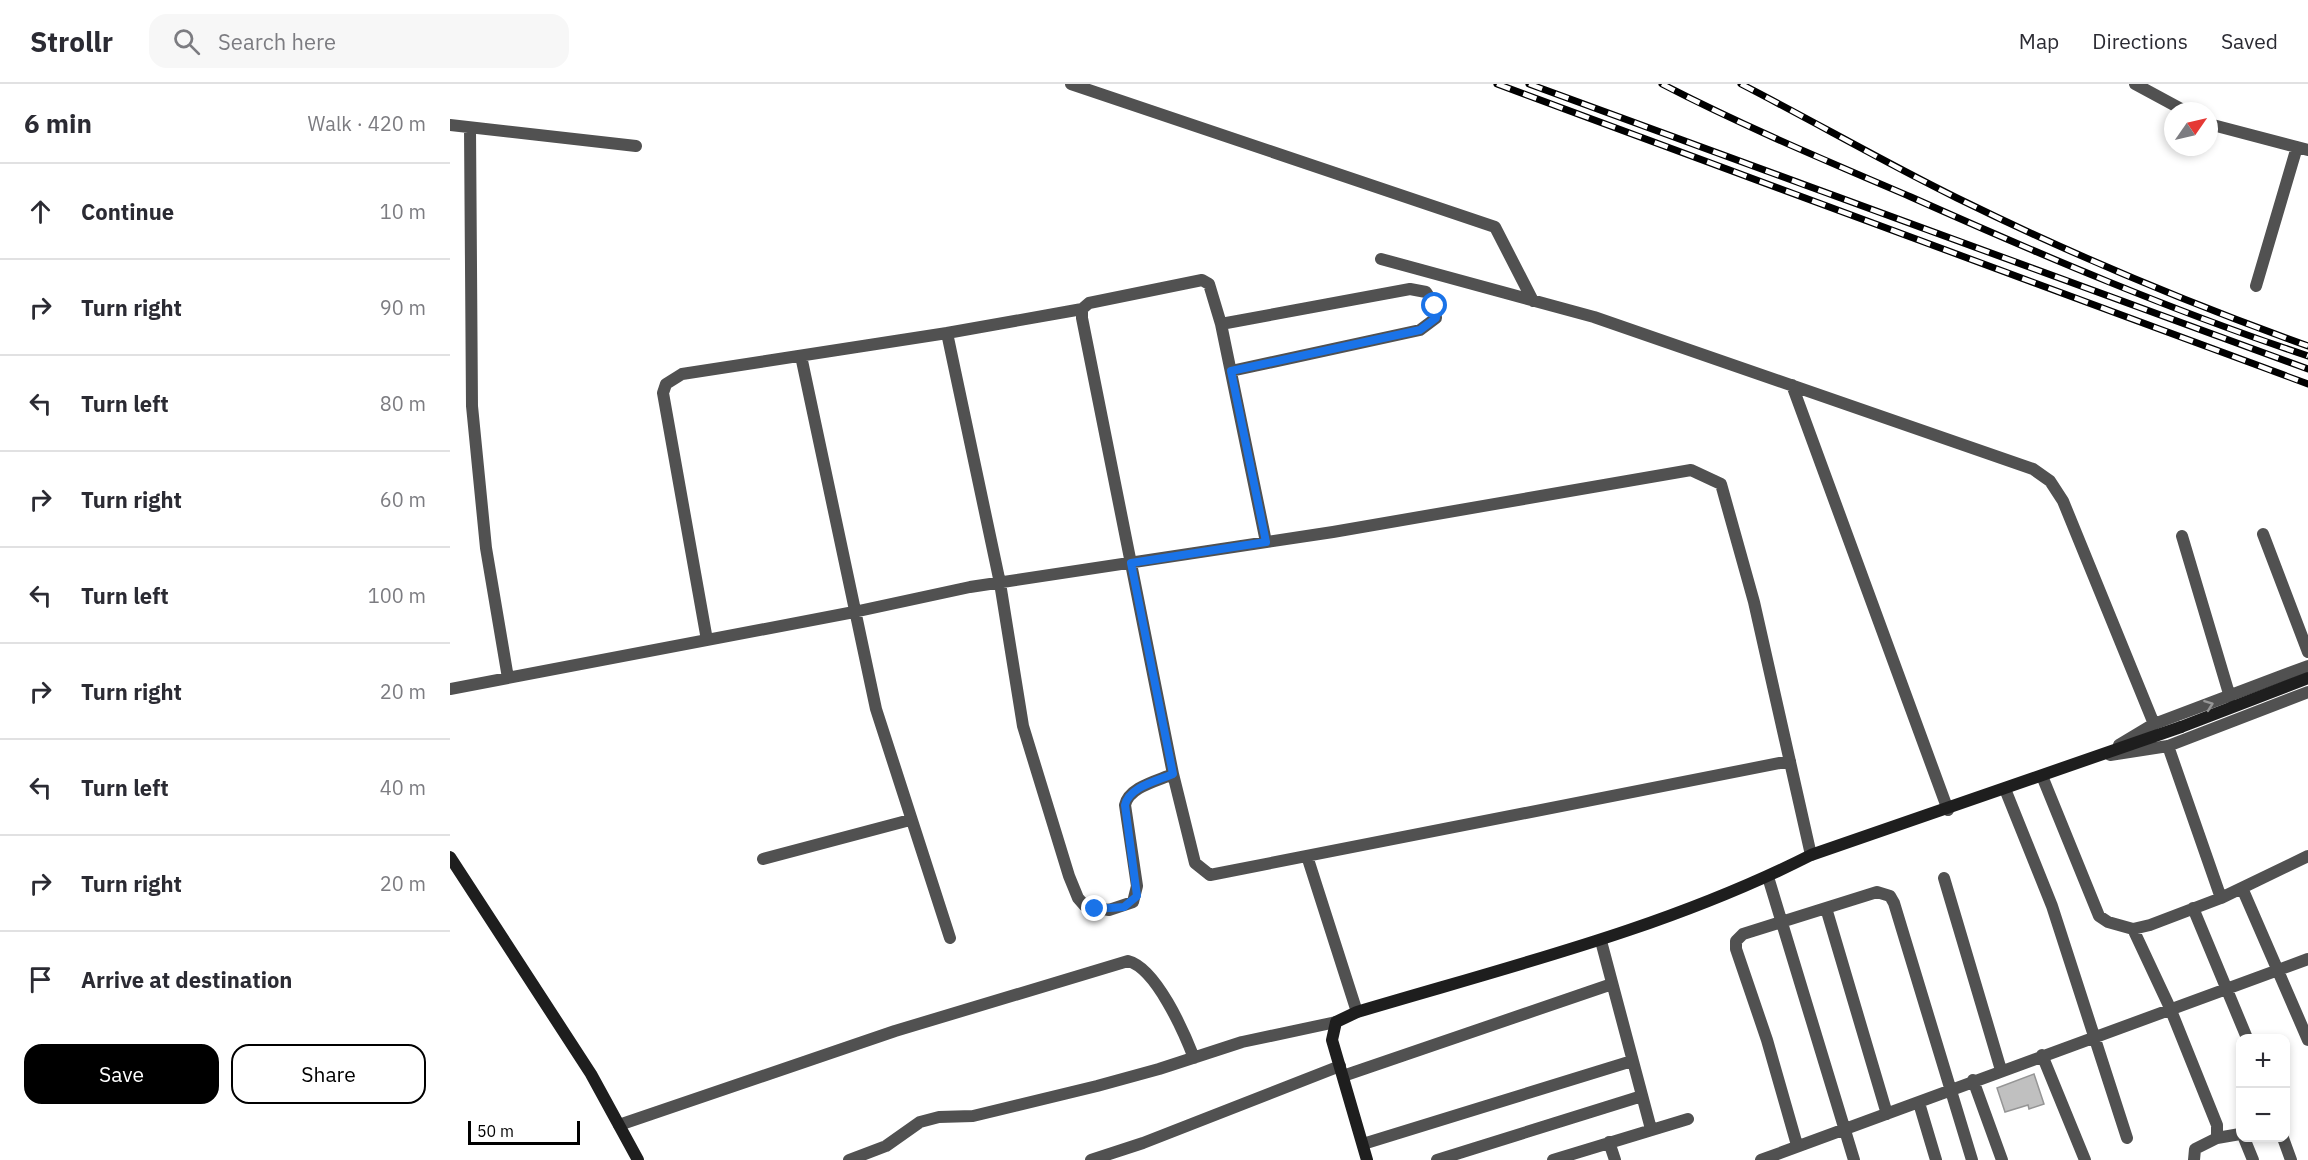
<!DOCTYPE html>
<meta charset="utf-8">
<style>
body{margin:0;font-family:"IBM Plex Sans",sans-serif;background:#f7f7f7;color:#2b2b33}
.controls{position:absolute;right:18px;bottom:18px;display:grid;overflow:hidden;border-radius:12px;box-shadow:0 3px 9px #0003}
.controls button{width:54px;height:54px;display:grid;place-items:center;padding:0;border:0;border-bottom:2px solid #e1e1e2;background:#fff;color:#2b2b33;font:30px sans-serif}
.compass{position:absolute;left:1714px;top:18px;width:54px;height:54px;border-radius:50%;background:#fff;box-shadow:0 3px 9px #0003;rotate:56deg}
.scale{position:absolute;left:18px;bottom:15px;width:112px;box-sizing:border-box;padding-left:6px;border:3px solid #000;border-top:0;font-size:16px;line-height:21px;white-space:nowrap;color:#000;-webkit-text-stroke:4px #fff;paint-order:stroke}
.stop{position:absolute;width:18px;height:18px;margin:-14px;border:4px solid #1a73e8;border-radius:50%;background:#fff}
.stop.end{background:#1a73e8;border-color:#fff;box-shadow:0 2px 6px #0008}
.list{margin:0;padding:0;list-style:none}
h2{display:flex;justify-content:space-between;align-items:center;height:78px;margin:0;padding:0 24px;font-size:26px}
h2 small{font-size:20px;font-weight:400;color:#7c7c81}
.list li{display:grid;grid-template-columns:39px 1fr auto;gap:18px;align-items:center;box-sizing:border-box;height:96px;padding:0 24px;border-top:2px solid #e1e1e2}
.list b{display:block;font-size:22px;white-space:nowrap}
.list em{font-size:20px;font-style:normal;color:#7c7c81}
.actions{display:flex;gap:12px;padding:18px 24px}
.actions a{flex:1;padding:14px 0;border:2px solid #000;border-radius:18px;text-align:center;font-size:21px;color:#000}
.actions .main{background:#000;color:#fff}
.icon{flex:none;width:33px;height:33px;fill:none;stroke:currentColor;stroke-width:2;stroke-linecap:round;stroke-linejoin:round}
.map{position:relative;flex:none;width:1858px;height:1076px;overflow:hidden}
header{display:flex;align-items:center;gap:36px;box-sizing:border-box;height:84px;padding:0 30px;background:#fff;border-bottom:2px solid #e1e1e2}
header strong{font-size:28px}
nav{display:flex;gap:33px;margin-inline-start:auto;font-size:21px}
.search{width:420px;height:54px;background:#f7f7f7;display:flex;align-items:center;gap:15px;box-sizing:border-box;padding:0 21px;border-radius:18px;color:#7c7c81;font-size:22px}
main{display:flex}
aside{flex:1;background:#fff}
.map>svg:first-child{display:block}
.building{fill:#c0c0c0;stroke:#959595;stroke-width:1.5}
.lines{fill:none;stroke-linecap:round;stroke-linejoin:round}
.street{stroke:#515151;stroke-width:12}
.secondary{stroke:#1e1e1e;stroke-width:12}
.rail-casing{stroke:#000;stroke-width:7}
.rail{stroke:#fff;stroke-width:4.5;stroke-dasharray:14;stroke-linecap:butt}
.secondary-bridge{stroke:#1e1e1e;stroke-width:12}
.oneway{stroke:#979797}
.route{stroke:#1a73e8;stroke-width:8}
</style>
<header>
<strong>Strollr</strong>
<div class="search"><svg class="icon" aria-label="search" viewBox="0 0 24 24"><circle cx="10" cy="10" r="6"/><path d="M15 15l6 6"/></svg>Search here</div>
<nav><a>Map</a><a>Directions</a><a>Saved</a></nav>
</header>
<main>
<aside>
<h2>6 min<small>Walk · 420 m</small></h2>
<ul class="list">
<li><svg class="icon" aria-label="ahead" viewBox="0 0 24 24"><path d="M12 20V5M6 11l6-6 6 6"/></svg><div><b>Continue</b></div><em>10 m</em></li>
<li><svg class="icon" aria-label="right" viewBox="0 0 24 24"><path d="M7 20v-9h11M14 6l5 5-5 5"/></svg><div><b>Turn right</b></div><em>90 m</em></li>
<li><svg class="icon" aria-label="left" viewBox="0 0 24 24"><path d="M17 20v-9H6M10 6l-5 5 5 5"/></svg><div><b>Turn left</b></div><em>80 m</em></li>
<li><svg class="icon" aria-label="right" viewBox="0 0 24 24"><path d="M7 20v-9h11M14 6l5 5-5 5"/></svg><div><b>Turn right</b></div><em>60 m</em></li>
<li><svg class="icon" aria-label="left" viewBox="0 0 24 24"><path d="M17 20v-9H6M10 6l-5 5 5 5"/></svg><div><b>Turn left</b></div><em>100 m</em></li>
<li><svg class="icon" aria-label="right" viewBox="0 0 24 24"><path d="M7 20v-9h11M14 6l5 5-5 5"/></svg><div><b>Turn right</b></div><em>20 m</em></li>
<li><svg class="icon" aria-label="left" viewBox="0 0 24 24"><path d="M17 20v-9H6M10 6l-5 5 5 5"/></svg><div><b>Turn left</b></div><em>40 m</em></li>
<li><svg class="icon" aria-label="right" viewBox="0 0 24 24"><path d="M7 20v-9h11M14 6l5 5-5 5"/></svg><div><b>Turn right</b></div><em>20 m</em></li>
<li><svg class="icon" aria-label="arrive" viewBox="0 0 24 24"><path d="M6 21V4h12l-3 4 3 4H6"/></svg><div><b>Arrive at destination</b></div></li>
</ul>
<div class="actions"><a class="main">Save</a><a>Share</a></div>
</aside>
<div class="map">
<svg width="1858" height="1076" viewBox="0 0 1858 1076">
<rect width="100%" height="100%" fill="#fff"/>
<path class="building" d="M1584 990 1594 1020 1579 1025 1578 1021 1555 1028 1547 1004Z"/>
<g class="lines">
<path class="street" d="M621 0 1045 143 1083 217
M1685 0 1735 27
M1759 40 1858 66
M0 41 186 62
M20 44 22 322 36 464 58 594
M931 175 1144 233 1583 385 1600 397 1613 417 1704 640
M1806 202 1847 63
M771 240 960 205 976 208 985 222 986 234 970 246 781 287
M497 249 632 225
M351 272 426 625 500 854
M1342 301 1498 726
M1813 450 1858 568
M1732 452 1780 613
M816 458 771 240 759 200 752 196 639 219 632 225V234L723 690 745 779 760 791 1340 677
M257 556 213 309 216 300 232 290 497 249 550 499 573 642 619 792 628 814 635 822 659 826 683 818 687 802 675 721C679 703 707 697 723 690
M0 605 404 528 520 503 883 448 1241 386 1271 400 1304 518 1361 771
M1669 661 1704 640 1858 582
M1718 662 1771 814
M1660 671 1718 662 1858 608
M1592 692 1649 832 1658 838 1683 845 1700 841 1771 814 1858 772
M1555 705 1602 822 1677 1054
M857 772 907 928
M313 775 460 736
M1318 793 1404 1076
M1494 794 1551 986
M1792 804 1858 956
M1376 824 1437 1030
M1743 824 1797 954
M1683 845 1720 924 1767 1041V1054L1745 1065 1744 1076
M1151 857 1201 1045
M1592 971 1635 1076
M893 992 1162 900
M1523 996 1552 1076
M1469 1019 1486 1076
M169 1041 445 947 678 877C706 884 734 948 744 974
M1767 1054 1790 1050
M1794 1054 1803 1076
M1833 1054 1841 1076
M1159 1058 1165 1076
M913 1060 1182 977
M1347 1061 1317 956 1286 865V857L1293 850 1427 808 1440 812 1444 819 1522 1076
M399 1076 436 1062 470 1038 489 1033 523 1032 647 1002 709 985 792 958 886 938
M641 1076 693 1059 890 982
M987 1076 1192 1012
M1103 1076 1238 1035
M1311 1076 1858 875"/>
<path class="secondary" d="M0 773 141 990 188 1076
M917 1076 882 956 886 938 907 928C1061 882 1217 844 1361 771L1731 643"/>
<defs>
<path id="rail" d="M1047 0 1858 300
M1079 0 1858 285
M1212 0C1293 42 1377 77 1461 113 1591 171 1723 227 1858 272
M1291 0C1363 37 1434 78 1507 114 1621 170 1738 219 1858 262"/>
</defs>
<use href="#rail" class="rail-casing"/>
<use href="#rail" class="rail"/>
<path class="secondary-bridge" d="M1731 643 1858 594"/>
</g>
<defs><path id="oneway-chevron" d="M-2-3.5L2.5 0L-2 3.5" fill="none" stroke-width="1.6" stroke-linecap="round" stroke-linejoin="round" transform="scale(1.5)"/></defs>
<use class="oneway" href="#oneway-chevron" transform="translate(1759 621) rotate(-20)"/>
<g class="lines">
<path class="route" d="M645 825 674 823 687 812 675 721C679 703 707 697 723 690L681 479 816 458 781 287 970 246 986 234 985 222"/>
</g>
</svg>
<div class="controls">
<button>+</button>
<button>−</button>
</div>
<svg class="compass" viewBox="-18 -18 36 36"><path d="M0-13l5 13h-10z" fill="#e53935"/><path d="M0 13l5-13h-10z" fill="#7c7c81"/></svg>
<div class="scale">50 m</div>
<div class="stop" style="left:985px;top:222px"></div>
<div class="stop end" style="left:645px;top:825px"></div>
</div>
</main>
